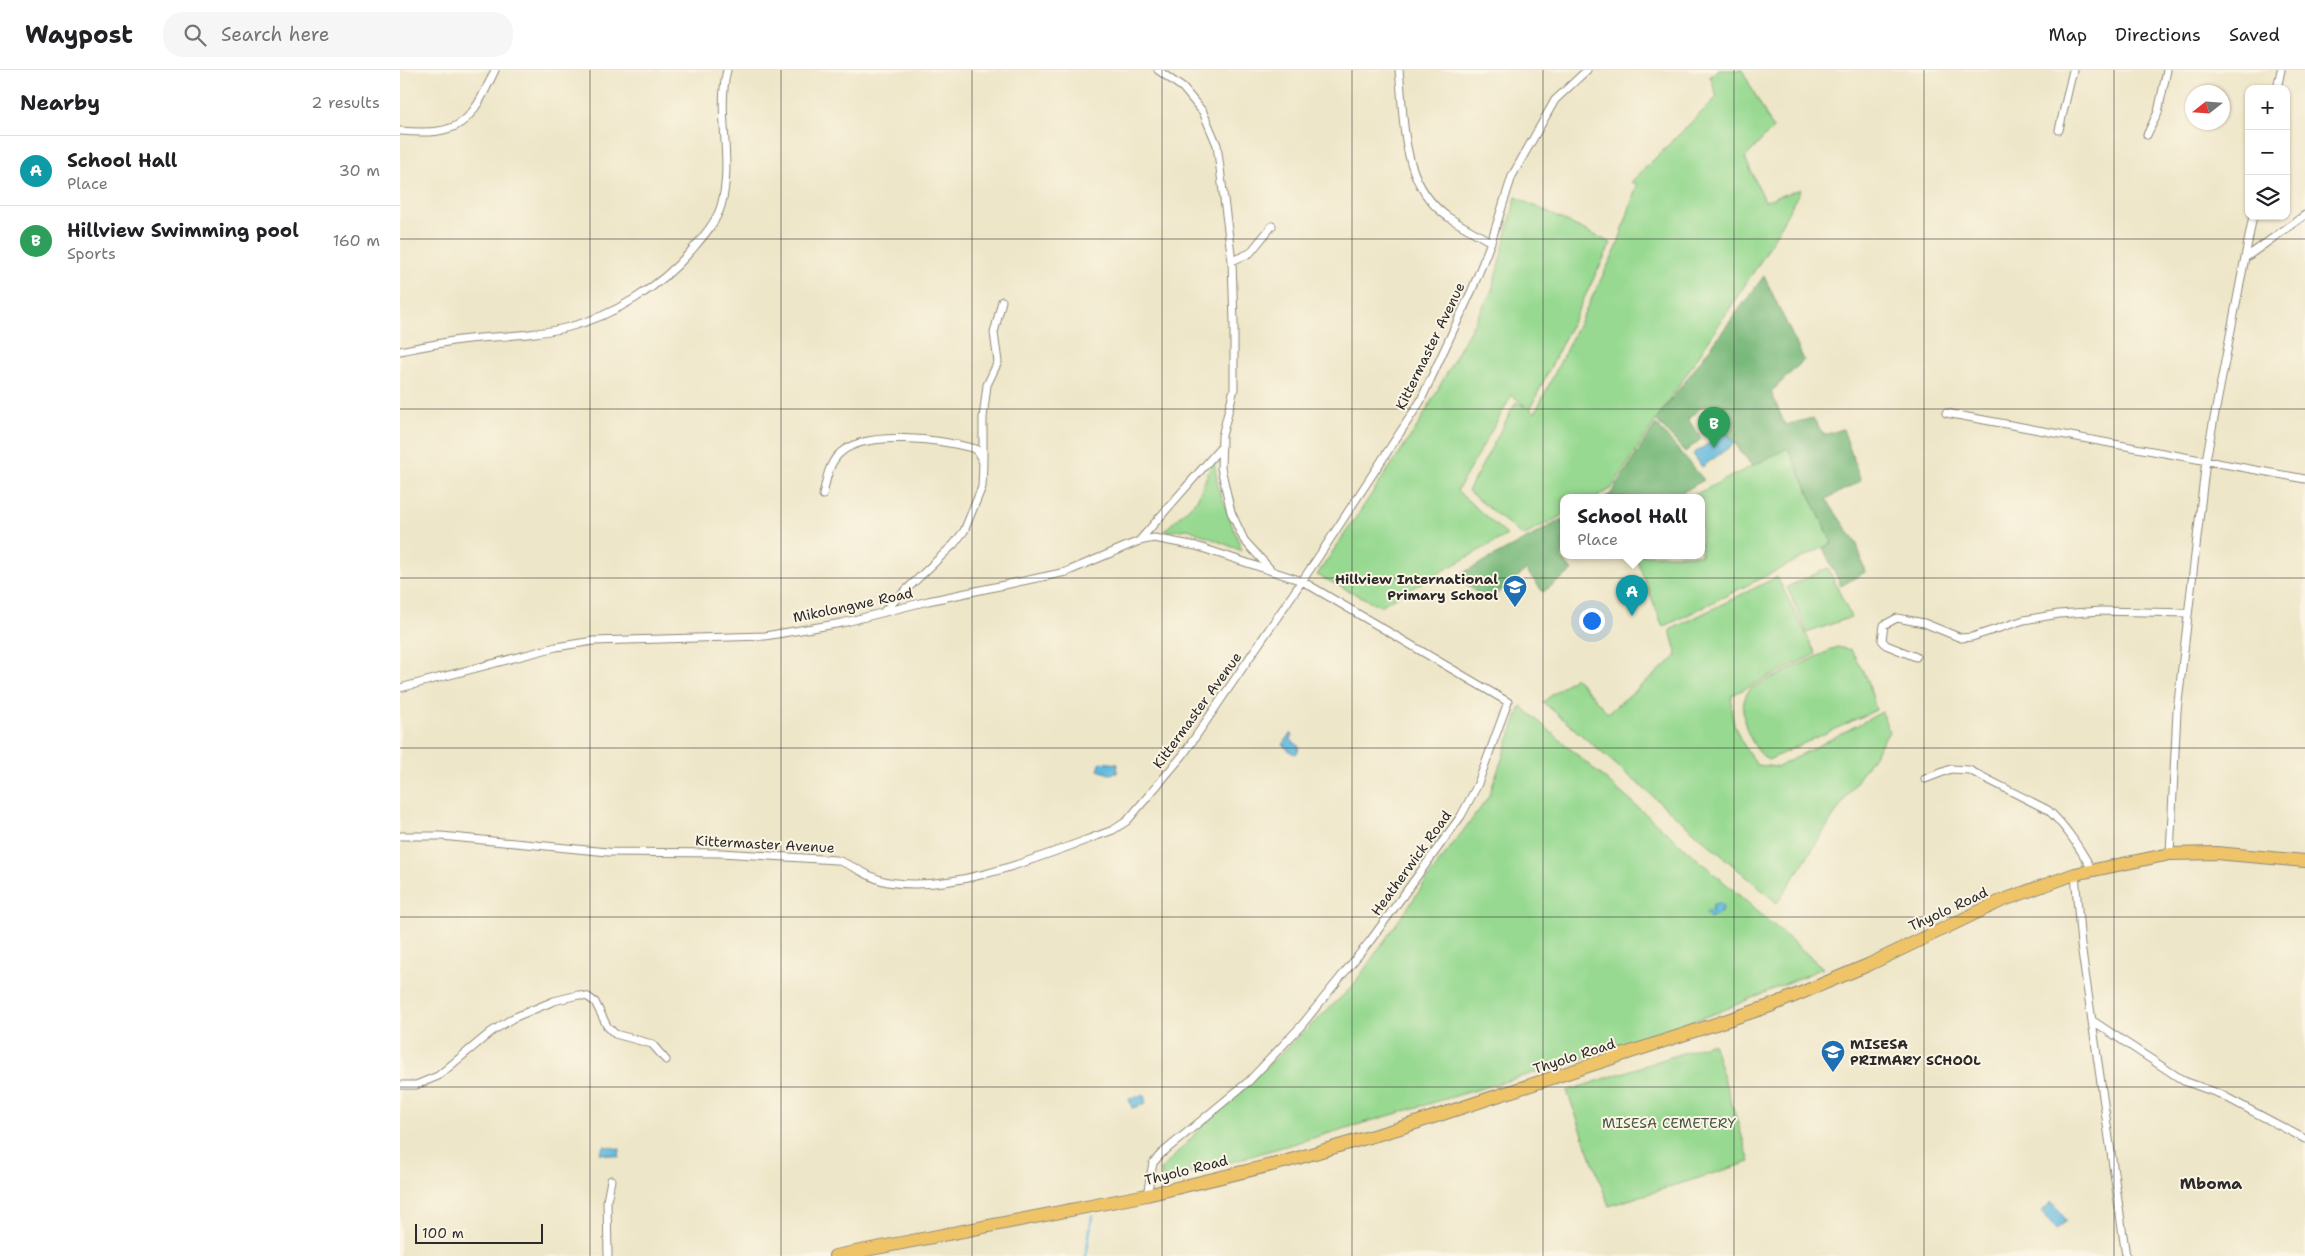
<!DOCTYPE html>
<meta charset="utf-8">
<style>
body{margin:0;font-family:"Shantell Sans",sans-serif;background:#f6f6f6;color:#202124}
.controls{position:absolute;right:15px;top:15px;display:grid;overflow:hidden;border-radius:10px;box-shadow:0 1px 4px #0004}
.controls button{width:45px;height:45px;display:grid;place-items:center;padding:0;border:0;border-bottom:1px solid #e0e0e0;background:#fff;color:#202124;font:25px sans-serif}
.compass{position:absolute;left:1785px;top:15px;width:45px;height:45px;border-radius:50%;background:#fff;box-shadow:0 1px 4px #0004;rotate:253deg}
.scale{position:absolute;left:15px;bottom:12px;width:128px;box-sizing:border-box;padding-left:5px;border:2px solid #2b2b2b;border-top:0;font-size:14px;line-height:18px;white-space:nowrap;color:#2b2b2b;-webkit-text-stroke:4px #fcf5e5;paint-order:stroke}
.you{position:absolute;left:1191px;top:550px;width:18px;height:18px;margin:-12px;border:4px solid #fff;border-radius:50%;background:#1a73e8;box-shadow:0 0 0 8px #1a73e833}
.badge{display:grid;place-items:center;width:32px;height:32px;border-radius:50%;background:#1f6fb2;color:#fff;font-size:16px;font-weight:700}
.pin{position:absolute;translate:-50% -41px;filter:drop-shadow(0 1px 2px #0008)}
.pin::after{content:'';position:absolute;top:26px;width:18px;height:15px;background:inherit;clip-path:polygon(0 0,100% 0,50% 100%)}
.popup{position:absolute;left:1160px;top:424px;width:145px;height:65px;box-sizing:border-box;display:grid;place-content:center;border-radius:10px;background:#fff;filter:drop-shadow(0 1px 4px #0005);font-size:16px;white-space:nowrap;color:#757577}
.popup b{font-size:19px;color:#202124}
.popup::after{content:'';position:absolute;left:50%;top:100%;margin-left:-10px;border:10px solid transparent;border-top-color:#fff}
.list{margin:0;padding:0;list-style:none}
h2{display:flex;justify-content:space-between;align-items:center;height:65px;margin:0;padding:0 20px;font-size:21px}
h2 small{font-size:16px;font-weight:400;color:#757577}
.list li{display:grid;grid-template-columns:32px 1fr auto;gap:15px;align-items:center;box-sizing:border-box;height:70px;padding:0 20px;border-top:1px solid #e0e0e0}
.list b{display:block;font-size:19px;white-space:nowrap}
.list p{margin:0;font-size:16px;white-space:nowrap;color:#757577}
.list em{font-size:16px;font-style:normal;color:#757577}
.icon{flex:none;width:28px;height:28px;fill:none;stroke:currentColor;stroke-width:2;stroke-linecap:round;stroke-linejoin:round}
.map{position:relative;flex:none;width:1905px;height:1186px;overflow:hidden}
header{display:flex;align-items:center;gap:30px;box-sizing:border-box;height:70px;padding:0 25px;background:#fff;border-bottom:1px solid #e0e0e0}
header strong{font-size:24px}
nav{display:flex;gap:28px;margin-inline-start:auto;font-size:18px}
.search{width:350px;height:45px;background:#f6f6f6;display:flex;align-items:center;gap:12px;box-sizing:border-box;padding:0 18px;border-radius:20px;color:#757577;font-size:19px}
main{display:flex}
aside{flex:1;background:#fff}
.map>svg:first-child{display:block}
.green{fill:#97d991;stroke:#61825e}
.forest{fill:#79b97b;stroke:#527253}
.water{fill:#62badf;stroke:#467285}
.lines{fill:none;stroke-linecap:round;stroke-linejoin:round}
.stream{stroke:#62badf;stroke-width:2.5}
.street-casing{stroke:#8c887a;stroke-width:9}
.highway-casing{stroke:#8c887a;stroke-width:14}
.street{stroke:#fff;stroke-width:7}
.highway{stroke:#efc469;stroke-width:12}
.grid{fill:none;stroke:#2b2b2b;stroke-width:1;stroke-opacity:0.55}
.labels{text-anchor:middle;dominant-baseline:central;stroke-width:4;stroke-linejoin:round;paint-order:stroke}
.street-label{font-size:14px;fill:#2b2b2b;stroke:#fcf5e5}
.poi-label{font-size:14px;font-weight:bold;fill:#2b2b2b;stroke:#fcf5e5;text-anchor:end}
.park-label{font-size:14px;fill:#465644;stroke:#fcf5e5}
.quarter-label{font-size:16px;font-weight:bold;fill:#2b2b2b;stroke:#fcf5e5}
</style>
<header>
<strong>Waypost</strong>
<div class="search"><svg class="icon" aria-label="search" viewBox="0 0 24 24"><circle cx="10" cy="10" r="6"/><path d="M15 15l6 6"/></svg>Search here</div>
<nav><a>Map</a><a>Directions</a><a>Saved</a></nav>
</header>
<main>
<aside>
<h2>Nearby<small>2 results</small></h2>
<ul class="list">
<li><span class="badge" style="background:#0f9aa8">A</span><div><b>School Hall</b><p>Place</p></div><em>30 m</em></li>
<li><span class="badge" style="background:#2e9e5b">B</span><div><b>Hillview Swimming pool</b><p>Sports</p></div><em>160 m</em></li>
</ul>
</aside>
<div class="map">
<svg width="1905" height="1186" viewBox="0 0 1905 1186">
<rect width="100%" height="100%" fill="#fcf5e5"/>
<filter id="ink" filterUnits="userSpaceOnUse"><feTurbulence type="fractalNoise" baseFrequency=".02" numOctaves="2"/><feDisplacementMap in="SourceGraphic" scale="10" xChannelSelector="R" yChannelSelector="G"/><feConvolveMatrix kernelMatrix="1 2 1 2 8 2 1 2 1" color-interpolation-filters="sRGB"/></filter>
<filter id="wash" filterUnits="userSpaceOnUse"><feTurbulence type="fractalNoise" baseFrequency=".0096" numOctaves="4" result="noise"/><feDisplacementMap in="SourceGraphic" scale="20" xChannelSelector="R" yChannelSelector="G"/><feGaussianBlur stdDeviation="1.12" result="paint"/><feColorMatrix in="noise" values="0 0 0 0 0 0 0 0 0 0 0 0 0 0 0 0 0 1.4 0 .05"/><feComposite in="paint" operator="in"/></filter>
<g filter="url(#wash)">
<rect width="100%" height="100%" fill="#eee6c8"/>
<path class="green" d="M1318 0H1342L1373 58 1345 88 1365 131 1401 119 1364 186 1211 419 1196 427H1163V445L1123 466 1068 421 1116 332 1126 337 1112 325 1057 421 1107 465 980 536 917 505 1019 354 1092 220 1116 127 1211 173 1130 339 1135 343 1217 177 1237 115 1231 112 1317 27 1310 6Z
M1388 378 1432 473 1263 557 1235 485H1301V427H1290Z
M814 388 818 417 842 481 788 459 763 462 797 430Z
M1428 498 1451 547 1407 563 1387 517Z
M1377 507 1416 584 1332 625C1329 655 1340 670 1357 695L1378 697 1482 642 1489 662 1377 833 1143 632 1175 607 1208 643 1277 586 1270 560Z
M1437 577 1451 580 1467 608 1476 640 1368 690C1349 677 1333 637 1351 618Z
M1121 636 1423 898 1319 942 1178 990 763 1112 761 1100 802 1057 952 917 1038 794 1088 728Z
M1313 973 1350 1092 1209 1136 1167 1021Z"/>
<path class="forest" d="M1364 206 1404 290 1371 322 1385 355 1413 348 1424 365 1443 359 1461 411 1426 429 1457 474 1465 502 1441 516 1423 478 1432 473 1388 378 1352 396 1305 334 1288 349 1301 369 1285 382 1256 350Z
M1256 354 1304 410 1274 427H1205L1210 425Z
M1163 449 1164 485 1161 486 1172 501 1143 522 1126 500 1087 532 1057 506Z"/>
<path class="water" d="M1312 352 1318 363 1310 369 1303 358Z
M1325 362 1335 373 1302 397 1293 384Z
M891 663 892 666 891 670 899 676 898 682 896 684 890 682 883 675Z
M701 692 718 694 717 703 709 704 698 700Z
M1320 833 1323 837 1322 842 1310 848 1306 843 1307 841H1312L1313 834Z
M744 1024 746 1034 732 1038 729 1029Z
M204 1076 220 1079 219 1087 200 1083Z
M1652 1132 1667 1151 1656 1159 1641 1141Z"/>
<g class="lines">
<path class="stream" d="M686 1186 692 1146"/>
</g>
</g>
<g filter="url(#ink)">
<g class="lines">
<defs>
<path id="street" d="M758 0 783 18 803 42 817 75 832 191 834 253V319L822 366 821 398 831 442 844 470 872 501
M999 0C1005 52 1000 113 1048 147 1062 156 1077 164 1091 172
M1877 19 1881 0
M1659 60 1673 0
M0 61C61 66 70 54 95 0
M1747 65 1758 42 1767 0
M1845 188 1905 145
M832 191 850 183 872 156
M0 281C20 277 40 273 60 270 96 266 133 266 169 257 213 246 260 217 290 182 301 169 316 153 321 136 334 91 316 45 327 0
M1546 343 1905 409
M583 389V348L587 315 598 292 594 263 602 231
M423 425C426 411 428 396 438 385 463 358 544 370 576 379L583 392 582 417 564 461 554 474 484 541
M739 471 822 376
M1516 587 1486 575 1482 570 1484 555 1497 548 1524 553 1561 568 1572 567 1624 550 1659 544 1701 541 1788 543
M0 618 156 577 193 571 365 566 442 553 528 531 666 502 739 471 754 468 796 476 902 511 1108 632 1077 716 1061 746 970 871 901 956 849 1011 761 1084 753 1093 747 1125
M1525 709 1551 699 1569 700 1648 740C1667 757 1680 778 1692 800
M0 766H41L208 782 321 783 436 790C455 795 469 809 488 812 557 824 649 783 713 760L727 751 783 685 917 489 1020 332 1072 220 1091 172 1112 106 1155 30 1187 0
M1770 784 1777 641 1806 390 1853 146
M1675 804 1681 875 1726 1186
M1693 951 1784 1011 1820 1024 1905 1069
M0 1015H16L38 1006 91 962 113 948 154 931 178 925 188 927 195 932 207 956 215 964 252 974 266 990
M208 1186 207 1131 211 1110"/>
<path id="highway" d="M435 1186 747 1125 884 1092 1000 1058 1370 936 1468 895 1601 831 1675 804 1770 784 1816 783 1905 791"/>
</defs>
<use href="#street" class="street-casing"/>
<use href="#highway" class="highway-casing"/>
<use href="#street" class="street"/>
<use href="#highway" class="highway"/>
</g>
</g>
<path class="grid" d="M190 0V1186M381 0V1186M572 0V1186M762 0V1186M952 0V1186M1143 0V1186M1334 0V1186M1524 0V1186M1714 0V1186M0 169H1905M0 339H1905M0 508H1905M0 678H1905M0 847H1905M0 1017H1905"/>
<defs>
<symbol id="school-pin" viewBox="-11 -11 22 30"><path d="M0 17L-7.5 6A9.5 9.5 0 1 1 7.5 6Z" fill="#1f6fb2" stroke="#fcf5e5"/><path d="M0-5L7-2L0 1L-7-2ZM-4 1L0 2.5L4 1V4Q0 6-4 4Z" fill="#fff"/></symbol>
</defs>
<g fill-rule="evenodd">
<use href="#school-pin" x="1101" y="503" width="28" height="38"/>
<use href="#school-pin" x="1419" y="968" width="28" height="38"/>
</g>
<g class="labels">
<g class="street-label">
<text transform="translate(1030 276) rotate(-64)">Kittermaster Avenue</text>
<text transform="translate(453 535) rotate(-12)">Mikolongwe Road</text>
<text transform="translate(797 640) rotate(-54)">Kittermaster Avenue</text>
<text transform="translate(365 774) rotate(3)">Kittermaster Avenue</text>
<text transform="translate(1011 793) rotate(-54)">Heatherwick Road</text>
<text transform="translate(1548 839) rotate(-25)">Thyolo Road</text>
<text transform="translate(1174 986) rotate(-18)">Thyolo Road</text>
<text transform="translate(786 1100) rotate(-14)">Thyolo Road</text>
</g>
<g class="poi-label">
<text x="1098" y="509">Hillview International<tspan x="1098" dy="16">Primary School</tspan></text>
<text x="1450" y="974" text-anchor="start">MISESA<tspan x="1450" dy="16">PRIMARY SCHOOL</tspan></text>
</g>
<g class="park-label">
<text x="1269" y="1053">MISESA CEMETERY</text>
</g>
<g class="quarter-label">
<text x="1811" y="1113">Mboma</text>
</g>
</g>
</svg>
<div class="controls">
<button>+</button>
<button>−</button>
<button><svg class="icon" aria-label="layers" viewBox="0 0 24 24"><path d="M12 4l9 5-9 5-9-5zM3 14l9 5 9-5"/></svg></button>
</div>
<svg class="compass" viewBox="-18 -18 36 36"><path d="M0-13l5 13h-10z" fill="#e53935"/><path d="M0 13l5-13h-10z" fill="#757577"/></svg>
<div class="scale">100 m</div>
<div class="you"></div>
<div class="pin badge" style="left:1232px;top:546px;background:#0f9aa8">A</div>
<div class="popup"><b>School Hall</b>Place</div>
<div class="pin badge" style="left:1314px;top:378px;background:#2e9e5b">B</div>
</div>
</main>
